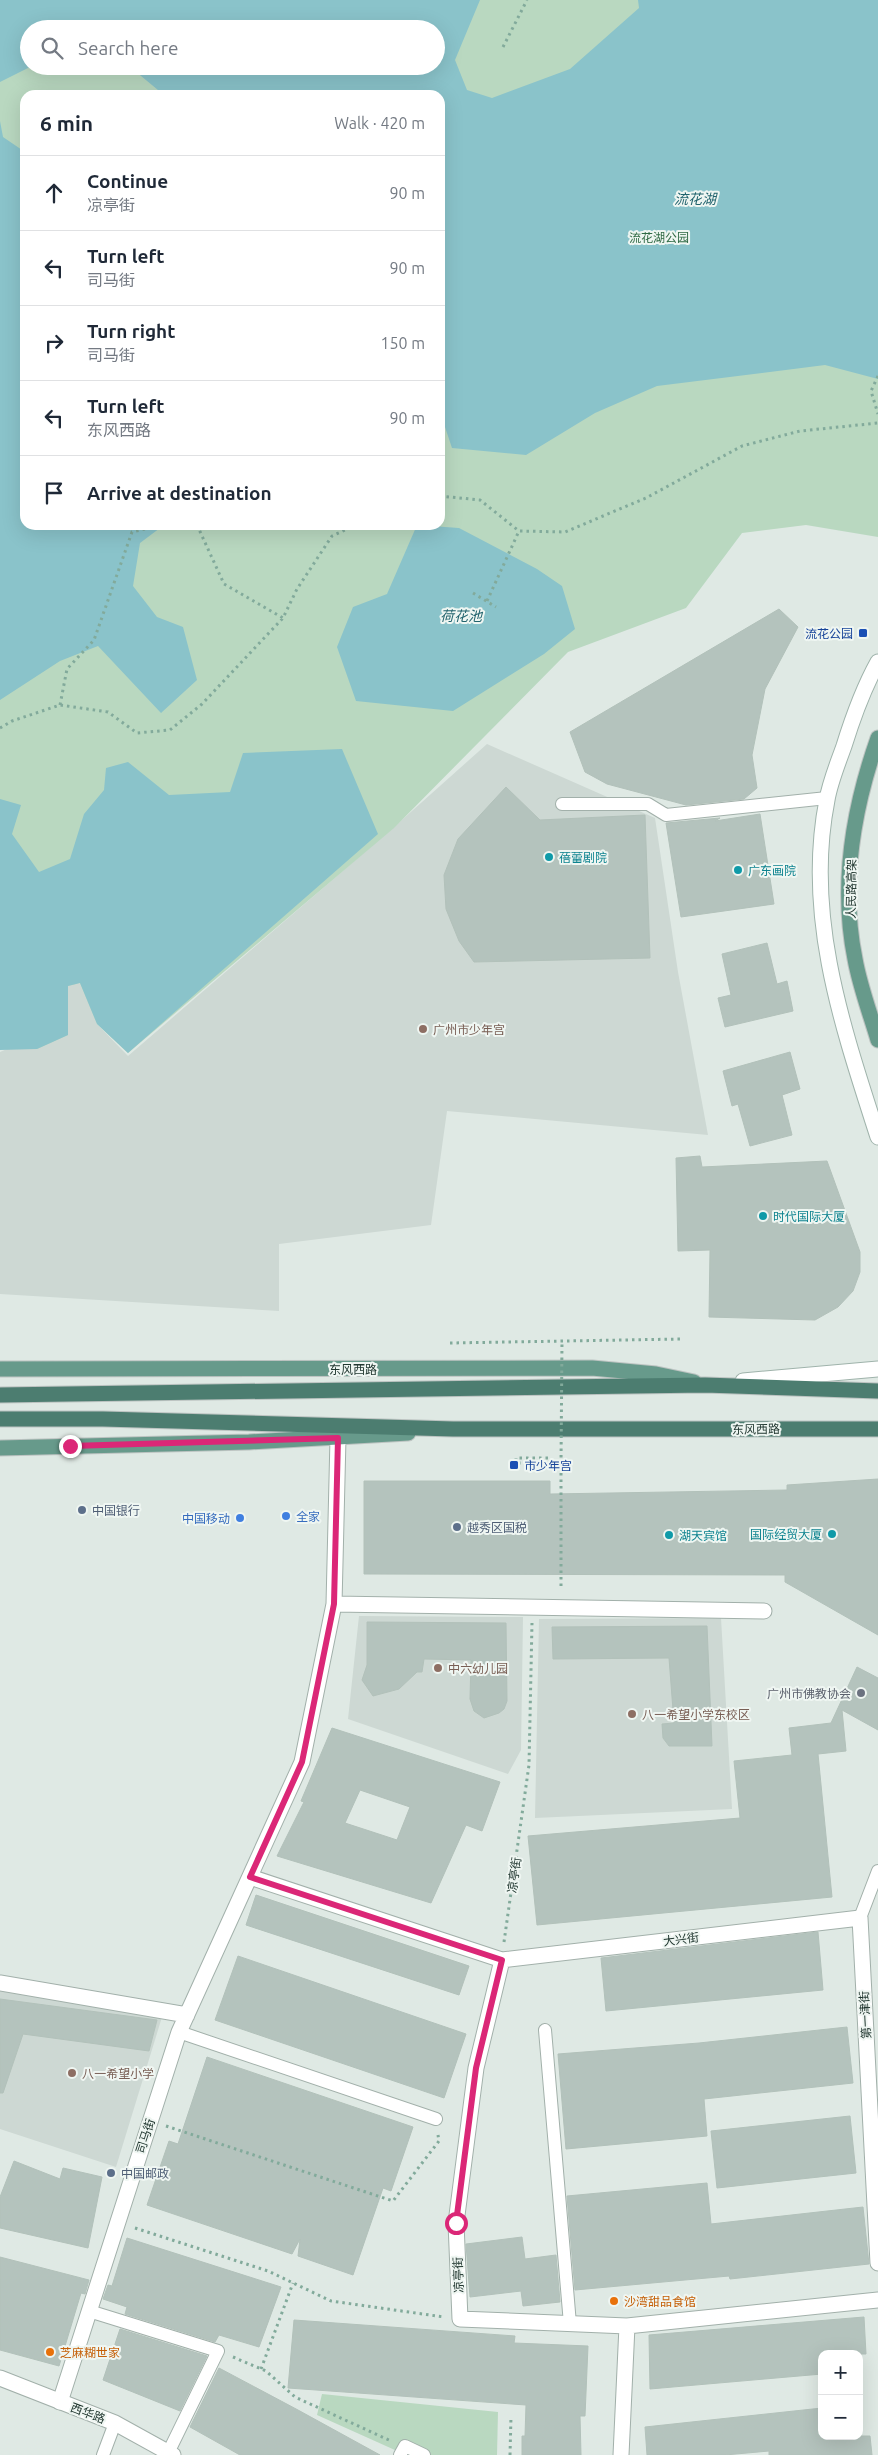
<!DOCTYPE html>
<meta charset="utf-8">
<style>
body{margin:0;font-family:Ubuntu,"Noto Sans SC",sans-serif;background:#f2f2f3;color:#1f2937}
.controls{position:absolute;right:15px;bottom:15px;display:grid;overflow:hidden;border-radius:10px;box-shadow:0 5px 20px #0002}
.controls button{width:45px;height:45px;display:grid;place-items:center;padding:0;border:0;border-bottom:1px solid #e0e1e3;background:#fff;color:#1f2937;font:25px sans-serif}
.stop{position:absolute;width:15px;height:15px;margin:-11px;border:4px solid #db2777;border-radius:50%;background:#fff}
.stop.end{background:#db2777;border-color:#fff;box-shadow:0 1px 5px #0008}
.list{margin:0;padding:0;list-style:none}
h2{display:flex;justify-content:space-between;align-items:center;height:65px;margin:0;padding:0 20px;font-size:21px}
h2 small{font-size:16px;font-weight:400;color:#747a83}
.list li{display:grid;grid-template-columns:32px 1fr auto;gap:15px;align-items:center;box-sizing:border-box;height:75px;padding:0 20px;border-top:1px solid #e0e1e3}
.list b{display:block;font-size:19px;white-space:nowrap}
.list p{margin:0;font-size:16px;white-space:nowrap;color:#747a83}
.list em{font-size:16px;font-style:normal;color:#747a83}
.icon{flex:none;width:28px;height:28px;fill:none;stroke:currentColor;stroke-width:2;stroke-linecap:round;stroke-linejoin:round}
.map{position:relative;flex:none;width:878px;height:2455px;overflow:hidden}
.search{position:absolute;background:#fff;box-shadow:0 5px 20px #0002;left:20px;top:20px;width:425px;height:55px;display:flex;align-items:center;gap:12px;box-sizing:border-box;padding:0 18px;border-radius:28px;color:#747a83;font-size:19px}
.panel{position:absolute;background:#fff;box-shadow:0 5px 20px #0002;left:20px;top:90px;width:425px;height:440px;border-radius:15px}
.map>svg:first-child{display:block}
.built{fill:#cdd8d3}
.green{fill:#b9d8c0;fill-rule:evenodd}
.water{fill:#8ac3ca}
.building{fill:#b4c3bd;stroke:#b2c1ba;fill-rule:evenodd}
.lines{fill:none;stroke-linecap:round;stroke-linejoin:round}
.service-casing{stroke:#a2b0aa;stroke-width:14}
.minor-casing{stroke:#a2b0aa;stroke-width:17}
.tertiary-casing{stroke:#a2b0aa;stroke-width:17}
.secondary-casing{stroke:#9fb3ab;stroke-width:17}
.primary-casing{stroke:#bcc3c1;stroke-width:17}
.trunk-casing{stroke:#bcc3c1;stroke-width:17}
.path{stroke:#82aa9b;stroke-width:3;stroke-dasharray:2.5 4;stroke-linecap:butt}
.service{stroke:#fff;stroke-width:12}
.minor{stroke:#fff;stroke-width:15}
.tertiary{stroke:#fff;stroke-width:15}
.secondary{stroke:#fff;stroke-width:15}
.primary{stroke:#679a8b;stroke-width:15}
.trunk{stroke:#4c7d70;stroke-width:15}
.path-bridge{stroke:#82aa9b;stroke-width:3;stroke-dasharray:2.5 4;stroke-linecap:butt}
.route{stroke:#db2777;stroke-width:6}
.transit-dot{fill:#1a4fb4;stroke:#eff6f2;stroke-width:2}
.culture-dot{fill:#0f9aa8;stroke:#eff6f2;stroke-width:2}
.education-dot{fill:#8d6e63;stroke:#eff6f2;stroke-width:2}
.service-dot{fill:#5c6f8a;stroke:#eff6f2;stroke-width:2}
.shop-dot{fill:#3f7fe0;stroke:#eff6f2;stroke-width:2}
.worship-dot{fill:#6b7280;stroke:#eff6f2;stroke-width:2}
.food-dot{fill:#e8710a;stroke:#eff6f2;stroke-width:2}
.labels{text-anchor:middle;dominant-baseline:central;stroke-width:4;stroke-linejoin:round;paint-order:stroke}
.park-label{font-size:12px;fill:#2f6a44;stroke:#eff6f2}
.transit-label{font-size:12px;fill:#164399;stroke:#eff6f2;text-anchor:end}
.culture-label{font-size:12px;fill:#0d838f;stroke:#eff6f2;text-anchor:start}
.street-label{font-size:12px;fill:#213730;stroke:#eff6f2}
.education-label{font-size:12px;fill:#785e54;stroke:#eff6f2;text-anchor:start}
.service-label{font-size:12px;fill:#4e5e75;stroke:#eff6f2;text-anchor:start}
.shop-label{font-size:12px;fill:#366cbe;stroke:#eff6f2;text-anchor:start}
.worship-label{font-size:12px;fill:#5b616d;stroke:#eff6f2;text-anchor:end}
.food-label{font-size:12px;fill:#c56008;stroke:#eff6f2;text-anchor:start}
.water-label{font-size:14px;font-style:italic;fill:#21636d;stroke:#eff6f2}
</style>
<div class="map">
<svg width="878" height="2455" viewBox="0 0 878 2455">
<rect width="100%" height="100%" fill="#dfe9e4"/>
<path class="built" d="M487 744 655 818 678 972 708 1135 447 1111 431 1225 279 1244V1311L0 1294V1052L7 1049H37L68 985 81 983 97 1024 128 1056 394 827Z
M359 1616 523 1617 521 1750 508 1774 348 1719Z
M721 1618 732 1809 535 1818 539 1619Z
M0 1991 162 2017 116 2167 0 2129Z"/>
<path class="green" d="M0 0H878V537L806 525 742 533 686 608 568 652 394 828 128 1053 97 1024 80 983 68 986V1035L37 1049 0 1048ZM29 29H436V66H29ZM25 95H440V525H25Z
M322 2394 498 2412 497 2455H406L317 2415Z"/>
<path class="water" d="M0 0H480L455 60 467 90 492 98 570 69 639 8 638 0H878V379L825 365 657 386 595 413 526 455 452 448 440 412V366L443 353 440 351V95H164L129 66H436V29H29V66H32L0 82Z
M0 121 3 137 25 152V525H164L140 543 133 586 157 617 183 627 197 680 161 713 98 646 60 661 0 700Z
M417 525 459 528 537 569 562 586 575 629 544 654 453 711 356 701 337 647 353 607 387 594Z
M342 749 378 834 128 1053 97 1024 80 983 68 986V1035L37 1049 0 1050V799L21 805 12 834 39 872 70 859 84 814 104 790 106 768 128 762 169 795 230 792 243 753Z"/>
<path class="building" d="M779 609 798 627 765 689 752 755 757 788 744 799 686 805 607 784 585 772 570 732Z
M506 787 540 820 645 815 650 958 474 962 459 941 446 909 444 875 458 839Z
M760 814 774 904 681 917 666 823 720 818 715 821Z
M767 943 777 984 787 981 793 1011 725 1027 718 998 731 995 722 954Z
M790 1052 800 1089 782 1095 792 1135 750 1146 738 1104 732 1106 723 1071Z
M700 1156 702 1167 827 1161 860 1252V1272L853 1291 838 1307 815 1320 709 1317 710 1250 678 1251 676 1158Z
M878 1479V1635L785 1582V1575L364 1574V1481H550V1494L787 1490V1485Z
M367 1622 506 1623 507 1701 504 1709 499 1713 484 1718 474 1711 470 1699 471 1660 424 1659 422 1672H417L399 1689 373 1696 362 1680 367 1665Z
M707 1626 712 1746H669L663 1738 662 1724 674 1723 669 1658 553 1659 552 1627Z
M857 1667 878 1678V1730L842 1710 846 1751 818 1754 832 1897 537 1925 528 1836 740 1818 734 1761 792 1755 789 1728 831 1723Z
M332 1728 500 1782 482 1831 466 1825 431 1903 277 1856 304 1802 301 1801ZM360 1790 410 1807 397 1840 345 1823Z
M256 1895 469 1966 459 1995 246 1925Z
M818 1932 823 1990 606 2011 601 1958Z
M238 1956 466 2034 444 2098 215 2020Z
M0 1999 157 2020 149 2051 23 2034 3 2093H0Z
M847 2027 853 2083 704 2099 707 2136 566 2149 558 2054 699 2043Z
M207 2057 413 2127 391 2191 383 2188 353 2275 298 2256 300 2239 292 2254 147 2205 169 2141 178 2144Z
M850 2116 856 2173 717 2188 711 2131Z
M14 2161 60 2179 63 2168 102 2177 88 2248 0 2228V2197Z
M707 2183 711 2224 863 2207 869 2264 730 2279 729 2276 575 2290 567 2196Z
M522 2237 525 2259 556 2255 560 2302 523 2306 521 2291 470 2297 466 2244Z
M127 2238 281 2287 259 2347 219 2335 215 2342 125 2314 127 2307 103 2299 108 2285 112 2286Z
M0 2257 89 2280 85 2294 81 2293 59 2366 0 2350Z
M864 2317 866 2354H822V2374L650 2389 649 2335Z
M294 2320 515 2336 514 2343 588 2346 585 2416H580L581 2455H522V2436H525L526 2405 288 2388Z
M120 2329 207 2356 180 2411 103 2380Z
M219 2368 298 2410 380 2455H240L190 2427Z
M822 2408V2436H870L872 2455H769V2451L725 2455H647L645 2427Z"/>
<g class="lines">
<defs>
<path id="service" d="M562 804H648L666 815 827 798
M860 1918 878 1871
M545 2030 570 2324
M179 2032 436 2119
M89 2311 218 2351 168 2453
M103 2455 115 2423
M400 2455 405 2446 424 2455"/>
<path id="minor" d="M334 1604 764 1611
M250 1877 502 1960 860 1918 878 2263
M502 1960 476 2068 456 2223 460 2319 627 2326 878 2300
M0 1983 187 2015
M60 2402 179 2032 302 1762 334 1604 338 1438
M621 2455 627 2326"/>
<path id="tertiary" d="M0 2378 115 2423 173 2455"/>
<path id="secondary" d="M878 662C863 689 853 717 844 746 838 763 830 782 827 800 804 916 843 1028 878 1137
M743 1381 878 1369"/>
<path id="primary" d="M878 738C853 809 840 885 855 959 860 987 870 1013 878 1040
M0 1369 592 1368 656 1374 694 1382
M0 1448 249 1442 408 1433"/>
<path id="trunk" d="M0 1395 705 1385 878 1391
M0 1419H103L453 1429H878"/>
</defs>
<use href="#service" class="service-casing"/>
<use href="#minor" class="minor-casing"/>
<use href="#tertiary" class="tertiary-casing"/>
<use href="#secondary" class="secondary-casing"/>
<use href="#primary" class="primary-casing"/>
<use href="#trunk" class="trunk-casing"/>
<path class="path" d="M503 47 527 0
M878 376 871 391 878 414
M440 496 480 500 519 531 565 532 646 498 742 446 800 431 878 423
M197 525 224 584 283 618
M473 593 496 607
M487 601 519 531
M60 705 67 669 94 640 132 532 163 525
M0 728 12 721 60 705 108 712 137 733 170 730 202 704 283 618 297 589 332 536 356 525
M450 1343 681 1339
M548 1458H516V1463L561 1464V1590
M504 1942 529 1765 532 1623
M166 2126 393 2201 439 2141 438 2135
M135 2228 268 2271 331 2301 444 2317
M233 2357 266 2371 295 2397 391 2441
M261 2369 293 2283
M510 2455 511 2416"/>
<use href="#service" class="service"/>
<use href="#minor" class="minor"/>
<use href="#tertiary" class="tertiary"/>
<use href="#secondary" class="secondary"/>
<use href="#primary" class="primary"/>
<use href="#trunk" class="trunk"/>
<path class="path-bridge" d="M561 1464 562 1341"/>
</g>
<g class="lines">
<path class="route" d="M70 1446 338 1438 334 1604 302 1762 250 1877 502 1960 476 2068 456 2223"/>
</g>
<g class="transit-dot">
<rect x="858" y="628" width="10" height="10" rx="2.5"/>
<rect x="509" y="1460" width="10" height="10" rx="2.5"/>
</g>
<g class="culture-dot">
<circle cx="549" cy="857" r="5"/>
<circle cx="738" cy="870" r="5"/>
<circle cx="763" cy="1216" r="5"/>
<circle cx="832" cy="1534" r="5"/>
<circle cx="669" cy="1535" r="5"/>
</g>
<g class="education-dot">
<circle cx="423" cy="1029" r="5"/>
<circle cx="438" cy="1668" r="5"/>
<circle cx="632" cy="1714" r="5"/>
<circle cx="72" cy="2073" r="5"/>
</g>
<g class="service-dot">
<circle cx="82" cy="1510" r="5"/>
<circle cx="457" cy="1527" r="5"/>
<circle cx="111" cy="2173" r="5"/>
</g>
<g class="shop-dot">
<circle cx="286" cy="1516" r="5"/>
<circle cx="240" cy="1518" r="5"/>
</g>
<circle class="worship-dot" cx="861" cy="1693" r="5"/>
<g class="food-dot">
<circle cx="614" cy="2301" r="5"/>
<circle cx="50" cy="2352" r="5"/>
</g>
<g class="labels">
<g class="park-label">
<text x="659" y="237">流花湖公园</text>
</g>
<g class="transit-label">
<text x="853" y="633">流花公园</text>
<text x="524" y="1465" text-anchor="start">市少年宫</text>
</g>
<g class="culture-label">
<text x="559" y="857">蓓蕾剧院</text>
<text x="748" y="870">广东画院</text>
<text x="773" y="1216">时代国际大厦</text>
<text x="822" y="1534" text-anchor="end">国际经贸大厦</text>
<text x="679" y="1535">湖天宾馆</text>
</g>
<g class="street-label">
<text transform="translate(851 889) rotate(-89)">人民路高架</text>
<text x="353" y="1369">东风西路</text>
<text transform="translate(756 1429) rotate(-1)">东风西路</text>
<text transform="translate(514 1875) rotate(-82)">凉亭街</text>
<text transform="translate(681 1939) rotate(-7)">大兴街</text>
<text transform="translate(865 2015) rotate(-93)">第一津街</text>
<text transform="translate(145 2136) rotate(-72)">司马街</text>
<text transform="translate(458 2275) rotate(-92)">凉亭街</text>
<text transform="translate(88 2413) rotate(21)">西华路</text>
</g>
<g class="education-label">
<text x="433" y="1029">广州市少年宫</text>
<text x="448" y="1668">中六幼儿园</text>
<text x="642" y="1714">八一希望小学东校区</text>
<text x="82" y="2073">八一希望小学</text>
</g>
<g class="service-label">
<text x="92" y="1510">中国银行</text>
<text x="467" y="1527">越秀区国税</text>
<text x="121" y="2173">中国邮政</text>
</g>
<g class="shop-label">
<text x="296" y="1516">全家</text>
<text x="230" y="1518" text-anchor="end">中国移动</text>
</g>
<g class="worship-label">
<text x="851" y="1693">广州市佛教协会</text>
</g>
<g class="food-label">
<text x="624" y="2301">沙湾甜品食馆</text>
<text x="60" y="2352">芝麻糊世家</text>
</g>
<g class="water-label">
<text x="695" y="199">流花湖</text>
<text x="461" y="616">荷花池</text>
</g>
</g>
</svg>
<div class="controls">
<button>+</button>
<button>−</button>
</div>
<div class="stop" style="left:456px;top:2223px"></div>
<div class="stop end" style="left:70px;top:1446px"></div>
<div class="search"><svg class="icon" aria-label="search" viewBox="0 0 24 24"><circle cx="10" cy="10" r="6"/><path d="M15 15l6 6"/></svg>Search here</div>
<section class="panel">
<h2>6 min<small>Walk · 420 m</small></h2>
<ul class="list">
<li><svg class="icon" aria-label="ahead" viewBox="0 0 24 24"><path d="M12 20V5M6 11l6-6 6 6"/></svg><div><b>Continue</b><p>凉亭街</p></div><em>90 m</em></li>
<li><svg class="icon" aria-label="left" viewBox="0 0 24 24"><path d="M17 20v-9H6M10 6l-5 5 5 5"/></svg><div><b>Turn left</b><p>司马街</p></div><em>90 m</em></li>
<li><svg class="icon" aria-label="right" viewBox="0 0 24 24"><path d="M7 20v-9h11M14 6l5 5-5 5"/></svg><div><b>Turn right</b><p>司马街</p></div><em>150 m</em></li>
<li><svg class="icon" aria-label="left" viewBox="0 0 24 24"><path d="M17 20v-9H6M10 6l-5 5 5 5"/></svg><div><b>Turn left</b><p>东风西路</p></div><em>90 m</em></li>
<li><svg class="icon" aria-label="arrive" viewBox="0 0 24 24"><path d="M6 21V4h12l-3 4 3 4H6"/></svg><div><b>Arrive at destination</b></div></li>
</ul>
</section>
</div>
